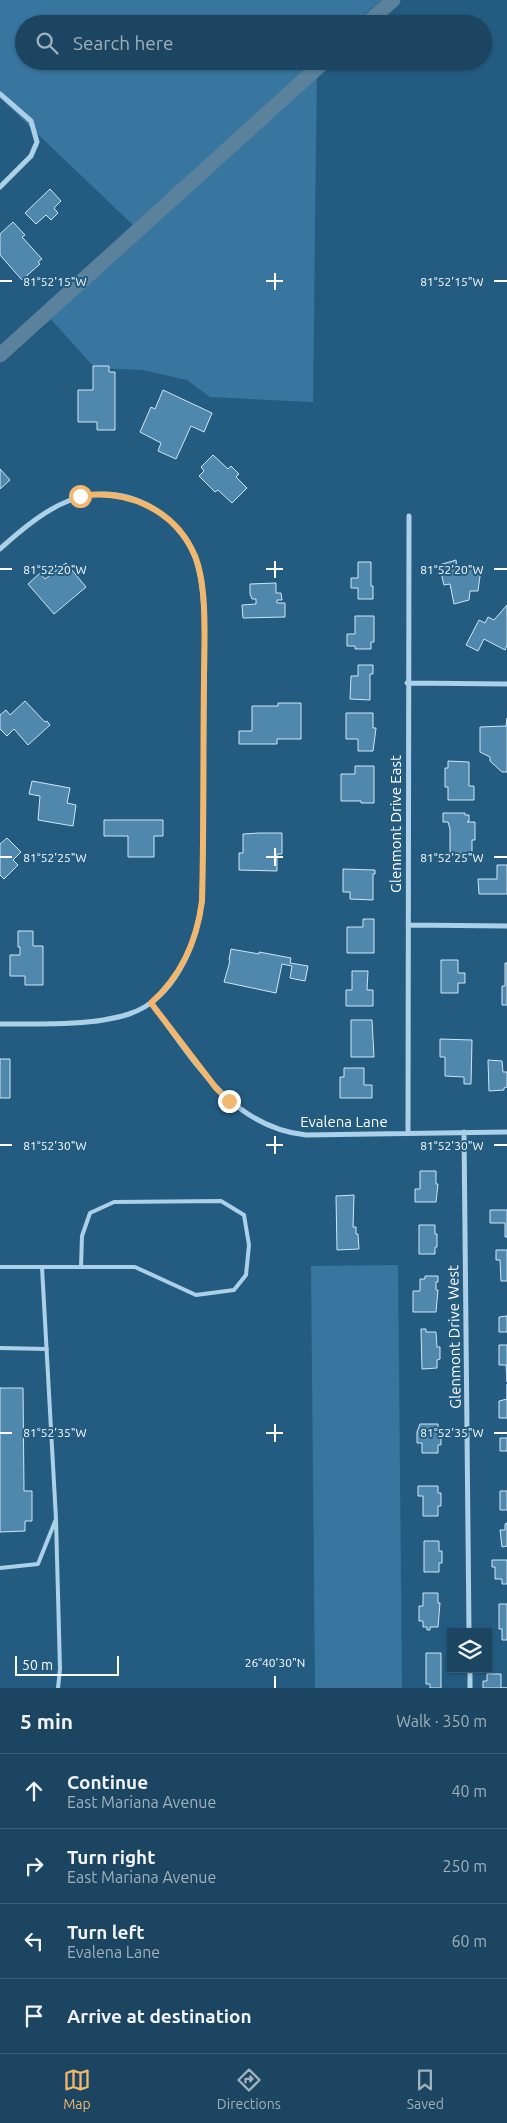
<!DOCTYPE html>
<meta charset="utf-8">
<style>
body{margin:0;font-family:Ubuntu,sans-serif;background:#244c67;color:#f1f3f6}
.controls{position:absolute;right:15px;bottom:15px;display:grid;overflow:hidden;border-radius:0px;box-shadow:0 1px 4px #0004}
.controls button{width:45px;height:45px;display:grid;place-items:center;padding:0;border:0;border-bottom:1px solid #395d76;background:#1b4561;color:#f1f3f6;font:25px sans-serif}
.scale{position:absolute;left:15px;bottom:12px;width:104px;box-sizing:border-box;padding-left:5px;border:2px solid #fff;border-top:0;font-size:14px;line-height:18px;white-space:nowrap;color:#fff;-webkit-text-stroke:4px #245c81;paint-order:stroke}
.stop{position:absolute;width:15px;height:15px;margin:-11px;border:4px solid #f1b76f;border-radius:50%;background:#fff}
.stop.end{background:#f1b76f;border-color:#fff;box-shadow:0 1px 5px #0008}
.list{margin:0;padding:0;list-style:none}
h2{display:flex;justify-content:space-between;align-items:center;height:65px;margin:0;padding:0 20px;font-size:21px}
h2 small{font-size:16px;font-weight:400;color:#a0b1bd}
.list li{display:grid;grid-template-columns:32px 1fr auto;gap:15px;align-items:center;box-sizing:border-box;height:75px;padding:0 20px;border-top:1px solid #395d76}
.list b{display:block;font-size:19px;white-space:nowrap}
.list p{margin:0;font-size:16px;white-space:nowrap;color:#a0b1bd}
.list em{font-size:16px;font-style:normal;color:#a0b1bd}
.icon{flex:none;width:28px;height:28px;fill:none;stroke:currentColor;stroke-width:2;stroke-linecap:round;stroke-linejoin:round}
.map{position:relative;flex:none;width:507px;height:1688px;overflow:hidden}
.search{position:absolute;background:#1b4561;box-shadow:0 1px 4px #0004;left:15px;right:15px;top:15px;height:55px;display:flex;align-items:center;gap:12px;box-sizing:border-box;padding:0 18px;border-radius:28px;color:#a0b1bd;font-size:19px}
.sheet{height:365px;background:#1b4561}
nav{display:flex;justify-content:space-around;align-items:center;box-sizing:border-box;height:70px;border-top:1px solid #395d76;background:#1b4561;font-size:14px;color:#a0b1bd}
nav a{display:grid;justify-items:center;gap:2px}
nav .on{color:#f1b76f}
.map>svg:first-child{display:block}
.green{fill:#38769f}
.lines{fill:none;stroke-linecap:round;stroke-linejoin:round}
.canal{stroke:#5b829c;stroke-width:15}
.building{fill:#5087ac;stroke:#cfe6f5}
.lane{stroke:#abd0e7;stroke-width:4}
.street{stroke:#abd0e7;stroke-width:5}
.route{stroke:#f1b76f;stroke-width:6}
.ticks{fill:none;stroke:#fff;stroke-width:2}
.labels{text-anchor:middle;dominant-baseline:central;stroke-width:4;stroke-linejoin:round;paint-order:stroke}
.street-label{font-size:15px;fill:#fff;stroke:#245c81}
.ticks-label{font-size:12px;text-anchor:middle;fill:#fff;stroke:#245c81;stroke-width:4;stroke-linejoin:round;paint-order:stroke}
</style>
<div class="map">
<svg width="507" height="1688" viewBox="0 0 507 1688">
<rect width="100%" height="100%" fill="#245c81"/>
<path class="green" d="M0 0H381L354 24H24V61H317L313 402 210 397 187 380 142 370 95 368 46 314 135 227 0 98Z
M398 1265 402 1688H315L311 1266Z"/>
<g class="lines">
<path class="canal" d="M366 24 393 0
M0 355 325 61"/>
</g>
<path class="building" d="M50 189 61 201 54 208 58 213 51 220 46 215 36 224 25 213Z
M13 222 25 235 22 237 42 259 38 262 40 264 22 280 0 255V234Z
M93 366H109V372H115V430H97V422H78V390H93Z
M163 390 212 413 204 432 191 426 176 459 158 451 161 443 140 432 151 407 155 409Z
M213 455 228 469 231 466 239 474 236 477 247 488 232 503 218 490 215 492 199 476 204 471 201 467Z
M0 469 10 480 0 489Z
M456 560 457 569 474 565 476 574 479 573 480 576 478 591H470L469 600 454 604 450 584 444 585 439 565Z
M358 562H371V586H373V599H358V588H351V578H358Z
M66 563 86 587 54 614 28 584 40 573 45 579Z
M276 583V593H281L282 600H277V603H285V617L243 618 242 605 256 604V599H252L250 594V584Z
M507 605V645L505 650 484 639 478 651 466 645 479 620 485 623 488 617 494 620Z
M355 616H374V642H371V649H355V646H347V634H355Z
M358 665H373V674H370V700L350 699 351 676H358Z
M25 701 45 722 47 721 50 725 28 745 14 729 7 736 0 729V715L6 710 10 715Z
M278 703H301V739H277V744H239V731H252V706H278Z
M346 713H373V728H376L373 751H358V739H346Z
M507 718V772H502L490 761V757L480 752V727L506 726Z
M448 761 469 762V786H474V800H448V787H445V768H448Z
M355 766H374V803H361V801H341V774H355Z
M32 781 70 788 67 803 76 805 73 826 38 820 40 796 29 794Z
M443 813H465V815H469V821L467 822H475V840H472V853H450V829L448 822H443Z
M104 820H163V836H154V857H128V836H104Z
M259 833H282V854H277V871L239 870V853H243V834Z
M7 838 21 852 13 860 18 865 4 879 0 875V844Z
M497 865H507V894H479L478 879H497Z
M343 869 375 870V874H373V900L350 899V892H343Z
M363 919H374V953H347V927H363Z
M18 931H33V946H43V985H25V976H10V955H20V947H18Z
M231 949 259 954V952L291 958 290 963 308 966 305 981 290 978 292 966 282 964 276 993 224 982 230 961 229 960Z
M441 960H458V973H465V983H458V993H441Z
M505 963H507V1005H502V986H505Z
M352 971H368L367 990H373V1006H346V990H352Z
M351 1020H372L374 1057H351Z
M440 1039 472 1040 471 1084H464V1077L445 1076V1057H440Z
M0 1059H10V1098H0Z
M488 1060 502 1061 503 1072H507V1087L504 1088V1090L489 1091Z
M344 1068H364V1085H372V1098H340V1077H344Z
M420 1171H436V1184H438L436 1202H415V1189H420Z
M354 1195 353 1227H356V1234H358L359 1249 337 1250 336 1196Z
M490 1210H507V1237H505V1223H490Z
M419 1225H435V1234H437V1247H435V1254H419Z
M496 1250H507V1281H501L500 1260H496Z
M425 1276H438V1282H436V1290H438L436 1312H413V1291H420V1279H425Z
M507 1316V1332H499V1317Z
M421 1329H426V1332H436L437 1347H440V1359L437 1360V1368L422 1369Z
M499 1345H507V1382L506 1365H499Z
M507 1384V1418H499V1401L507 1399Z
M0 1388H23L24 1491H32V1521H25V1531L0 1532Z
M420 1424H438V1432H441V1445H438V1453H422V1443H417V1432Z
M500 1438H507V1451H500Z
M418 1486H438V1493H441V1506H438V1516H423V1496H418Z
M500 1491H507V1510H500Z
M507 1523V1546L502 1547 500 1530H505V1524Z
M424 1541H439V1551H442V1563H439V1572H424Z
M492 1560H507V1584H502V1579H495V1567H492Z
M423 1593H438V1603H440L438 1627H430V1630H427V1627H423V1621H419V1606H423Z
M499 1604H507V1640H502V1629H499Z
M426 1653H441V1688H430V1684H426Z
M487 1674H501V1688H507H483V1681H487Z"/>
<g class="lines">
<path class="lane" d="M0 1267H135L196 1295 234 1290 246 1275 249 1245 244 1215 221 1201 114 1202 90 1213 82 1236 81 1267
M0 1348 47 1349
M56 1520 60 1669 58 1688
M0 1568 38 1564 56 1519 42 1267"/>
<path class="street" d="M0 94 31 121 37 142 31 156 0 187
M0 549C36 516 78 482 130 498 159 507 185 529 195 557 208 593 204 647 204 685 203 757 204 829 202 901 196 945 175 999 129 1014 93 1026 38 1024 0 1024
M407 683 507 684
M408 925 507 926
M151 1003C194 1059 230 1127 306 1135L507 1132
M408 1132 409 516
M464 1132 469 1632
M470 1669V1688"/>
</g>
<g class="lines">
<path class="route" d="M80 496C127 489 175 509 195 556 208 588 204 645 204 681 203 754 204 828 202 901 197 941 181 976 151 1003L216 1088 229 1101"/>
</g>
<path class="ticks" d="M275 273V290M0 281H12M266 281H283M494 281H507M275 561V578M0 569H12M266 569H283M494 569H507M275 848V866M0 857H12M266 857H283M494 857H507M275 1136V1154M0 1145H12M266 1145H283M494 1145H507M275 1424V1442M0 1433H12M266 1433H283M494 1433H507M275 1676V1688"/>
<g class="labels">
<g class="street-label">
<text transform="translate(395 824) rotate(-90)">Glenmont Drive East</text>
<text x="344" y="1121">Evalena Lane</text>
<text transform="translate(454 1337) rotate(-91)">Glenmont Drive West</text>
</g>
</g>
<g class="ticks-label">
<text x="452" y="286">81°52'15"W</text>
<text x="55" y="286">81°52'15"W</text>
<text x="452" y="574">81°52'20"W</text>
<text x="55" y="574">81°52'20"W</text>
<text x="452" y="862">81°52'25"W</text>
<text x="55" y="862">81°52'25"W</text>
<text x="452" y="1150">81°52'30"W</text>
<text x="55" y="1150">81°52'30"W</text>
<text x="452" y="1437">81°52'35"W</text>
<text x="55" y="1437">81°52'35"W</text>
<text x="275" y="1667">26°40'30"N</text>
</g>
</svg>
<div class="controls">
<button><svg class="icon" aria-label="layers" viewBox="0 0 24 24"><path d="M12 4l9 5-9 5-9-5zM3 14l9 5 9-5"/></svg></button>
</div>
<div class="scale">50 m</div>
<div class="stop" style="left:80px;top:496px"></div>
<div class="stop end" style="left:229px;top:1101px"></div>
<div class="search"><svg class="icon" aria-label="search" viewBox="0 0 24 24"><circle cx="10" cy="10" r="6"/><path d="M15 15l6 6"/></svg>Search here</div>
</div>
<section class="sheet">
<h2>5 min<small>Walk · 350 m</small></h2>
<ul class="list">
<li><svg class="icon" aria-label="ahead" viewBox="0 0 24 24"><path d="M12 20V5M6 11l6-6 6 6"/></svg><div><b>Continue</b><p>East Mariana Avenue</p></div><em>40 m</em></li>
<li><svg class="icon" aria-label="right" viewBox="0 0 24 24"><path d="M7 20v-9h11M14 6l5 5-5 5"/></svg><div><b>Turn right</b><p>East Mariana Avenue</p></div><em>250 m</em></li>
<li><svg class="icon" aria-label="left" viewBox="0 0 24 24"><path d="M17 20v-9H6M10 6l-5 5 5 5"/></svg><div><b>Turn left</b><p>Evalena Lane</p></div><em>60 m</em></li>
<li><svg class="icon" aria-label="arrive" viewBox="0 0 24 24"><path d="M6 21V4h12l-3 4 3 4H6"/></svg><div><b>Arrive at destination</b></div></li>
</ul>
</section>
<nav>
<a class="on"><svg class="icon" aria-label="map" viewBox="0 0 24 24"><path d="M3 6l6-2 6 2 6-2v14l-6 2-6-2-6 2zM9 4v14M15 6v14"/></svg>Map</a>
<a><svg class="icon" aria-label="directions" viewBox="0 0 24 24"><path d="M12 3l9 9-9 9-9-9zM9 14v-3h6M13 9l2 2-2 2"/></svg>Directions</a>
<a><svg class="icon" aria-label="saved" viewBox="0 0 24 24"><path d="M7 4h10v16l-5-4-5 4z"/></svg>Saved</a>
</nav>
